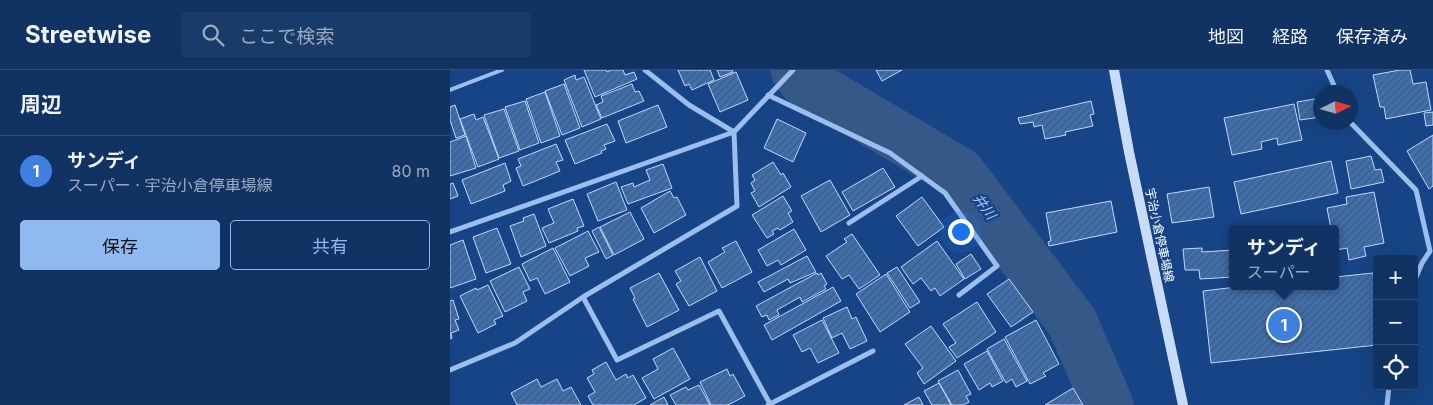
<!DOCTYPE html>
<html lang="ja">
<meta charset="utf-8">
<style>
body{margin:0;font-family:Inter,"Noto Sans JP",sans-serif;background:#193b6a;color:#f1f3f6}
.controls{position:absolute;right:15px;bottom:15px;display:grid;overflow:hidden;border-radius:5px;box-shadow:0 5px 20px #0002}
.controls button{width:45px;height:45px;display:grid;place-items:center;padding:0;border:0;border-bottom:1px solid #304e78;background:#103364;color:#f1f3f6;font:25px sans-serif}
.compass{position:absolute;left:863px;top:15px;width:45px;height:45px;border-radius:50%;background:#103364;box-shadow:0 5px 20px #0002;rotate:85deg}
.you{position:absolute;left:510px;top:161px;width:18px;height:18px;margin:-12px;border:4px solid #fff;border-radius:50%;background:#1a73e8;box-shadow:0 0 0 8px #1a73e833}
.badge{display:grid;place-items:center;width:32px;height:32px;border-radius:50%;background:#90b9f0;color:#fff;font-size:16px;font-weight:700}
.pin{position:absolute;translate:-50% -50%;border:2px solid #fff;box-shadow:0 1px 5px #0006}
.popup{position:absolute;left:779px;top:155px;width:110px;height:65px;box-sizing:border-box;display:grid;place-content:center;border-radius:5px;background:#103364;filter:drop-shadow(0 1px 4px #0005);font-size:16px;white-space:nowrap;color:#9caabf}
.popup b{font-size:19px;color:#f1f3f6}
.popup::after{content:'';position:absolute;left:50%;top:100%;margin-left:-10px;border:10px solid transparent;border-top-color:#103364}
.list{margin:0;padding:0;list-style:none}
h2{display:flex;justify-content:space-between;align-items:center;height:65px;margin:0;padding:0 20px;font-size:21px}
h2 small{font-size:16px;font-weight:400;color:#9caabf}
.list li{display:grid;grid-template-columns:32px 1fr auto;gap:15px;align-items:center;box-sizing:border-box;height:70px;padding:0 20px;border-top:1px solid #304e78}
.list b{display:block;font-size:19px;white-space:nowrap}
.list p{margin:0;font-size:16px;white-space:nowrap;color:#9caabf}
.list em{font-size:16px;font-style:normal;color:#9caabf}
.actions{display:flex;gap:10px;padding:15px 20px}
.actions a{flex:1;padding:11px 0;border:1px solid #90b9f0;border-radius:5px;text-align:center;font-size:18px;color:#90b9f0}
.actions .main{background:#90b9f0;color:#111}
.icon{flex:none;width:28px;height:28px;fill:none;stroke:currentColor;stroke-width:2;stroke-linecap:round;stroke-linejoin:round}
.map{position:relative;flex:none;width:983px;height:335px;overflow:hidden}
header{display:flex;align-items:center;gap:30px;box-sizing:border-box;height:70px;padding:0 25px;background:#103364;border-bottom:1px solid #304e78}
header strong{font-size:24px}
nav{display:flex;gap:28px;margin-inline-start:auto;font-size:18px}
.search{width:350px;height:45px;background:#193b6a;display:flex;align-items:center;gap:12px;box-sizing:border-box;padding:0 18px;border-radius:5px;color:#9caabf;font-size:19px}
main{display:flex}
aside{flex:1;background:#103364}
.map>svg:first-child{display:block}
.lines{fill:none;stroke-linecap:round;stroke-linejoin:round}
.river{stroke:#365889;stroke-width:51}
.building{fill:url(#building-hatch);stroke:#c0d9fa}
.service{stroke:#9bbeee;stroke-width:4}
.minor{stroke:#9bbeee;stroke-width:5}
.secondary{stroke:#c8dcfa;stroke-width:10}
.labels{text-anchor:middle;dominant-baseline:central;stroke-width:4.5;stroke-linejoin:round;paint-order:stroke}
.street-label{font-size:12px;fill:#fff;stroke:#164486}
.water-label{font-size:14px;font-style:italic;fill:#a6c9f5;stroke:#164486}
</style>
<header>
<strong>Streetwise</strong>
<div class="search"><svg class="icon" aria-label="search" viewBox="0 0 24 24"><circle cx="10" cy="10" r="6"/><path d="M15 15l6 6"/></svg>ここで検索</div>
<nav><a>地図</a><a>経路</a><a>保存済み</a></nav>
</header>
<main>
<aside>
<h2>周辺<small></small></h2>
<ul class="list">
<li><span class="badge" style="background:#3f7fe0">1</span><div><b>サンディ</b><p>スーパー · 宇治小倉停車場線</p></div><em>80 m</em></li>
</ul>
<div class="actions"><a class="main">保存</a><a>共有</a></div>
</aside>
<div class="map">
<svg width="983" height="335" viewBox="0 0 983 335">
<defs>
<pattern id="building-hatch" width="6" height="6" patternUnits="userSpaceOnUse" patternTransform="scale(1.25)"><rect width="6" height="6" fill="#3e6faf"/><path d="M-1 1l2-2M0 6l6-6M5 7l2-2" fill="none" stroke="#465a74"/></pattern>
</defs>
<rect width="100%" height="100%" fill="#164486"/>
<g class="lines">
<path class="river" d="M346 0 354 11 510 103 622 252 658 335"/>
</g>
<path class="building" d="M134 0H156L157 2 161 0H173L175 5 184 2 187 9 145 27Z
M228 0H260L264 10 242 20 239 14 235 16Z
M267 0H282L283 2 270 7Z
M426 0H452L432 11Z
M950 0H960L963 14 976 12 981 40 936 49 934 37H930L923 5Z
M286 2 298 30 270 42 258 14Z
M125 5 126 10 134 7 151 49 132 57 114 10Z
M114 14 130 58 112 65 95 21Z
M182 14 185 22 189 21 194 31 152 48 146 35 153 32 151 26Z
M95 22 110 66 91 73 76 29Z
M871 28V47L850 50 847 32Z
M75 31 89 73 70 80 55 37Z
M641 31 644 44 640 45 643 56 615 62 616 65 595 69 592 55 584 57 583 52 570 54 568 48Z
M844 34 852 70 828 75 827 68 811 72 812 79 782 85 774 48Z
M5 35 15 65 6 68 0 50V37Z
M208 35 217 57 176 73 168 51Z
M54 39 69 81 49 88 34 45Z
M983 42V55L976 56 974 43Z
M24 44 26 50 33 47 49 89 28 97 10 49Z
M327 49 356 63 343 92 314 78Z
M157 54 165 71 154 75 156 79 151 81 152 83 125 94 115 70Z
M983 65V116L979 119 957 81Z
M16 66 26 98 0 106V72Z
M106 74 113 90 106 92 110 101 73 116 66 98 71 96 68 89Z
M921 86 925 100 931 99 934 112 901 119 896 91Z
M881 91 888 123 791 144 784 112Z
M323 92 331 105 333 103 341 117 309 137 301 123 305 121 301 113 305 110 302 105Z
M55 93 61 111 53 115 55 121 21 134 12 110Z
M213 94 222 118 178 134 171 117 183 113 184 117 200 110 196 100Z
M433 98 445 117 403 141 392 122Z
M380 110 400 145 371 162 351 126Z
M166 112 177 140 148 151 137 124Z
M3 113 8 126 0 129V114Z
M759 117 764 147 722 153 717 124Z
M220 121 224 128 227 127 236 145 204 163 191 138Z
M924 122 934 173 914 177 916 186 899 190 897 178 886 180 885 159H881L877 138 897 134 896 127Z
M333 126 342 141 338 143 343 152 330 160 328 158 322 161 324 164 317 168 302 145Z
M472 127 494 157 468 176 446 146Z
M123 129 134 156 127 158 128 161 99 173 92 158 104 153 98 139Z
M661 131 667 162 599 176 598 172 601 171 596 143Z
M180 142 194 169 164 185 150 157Z
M84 144 96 176 71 187 60 156 74 151 73 148Z
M149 157 163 185 156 189 142 161Z
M47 158 61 194 36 203 23 167Z
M344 159 356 180 331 195 328 190 317 196 308 180Z
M138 161 149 182 135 188 139 196 120 206 105 178Z
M402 164 430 205 409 219 399 205 392 209 376 186 397 172 394 169Z
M13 170 26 209 0 218V175Z
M286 171 302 202 272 218 258 192 275 182 272 178Z
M487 171 514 209 490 226 485 218 481 221 471 208 463 214 451 197Z
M103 178 120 212 95 224 87 208 80 211 72 194Z
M752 178V182L783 180V207L750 209 749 200H735L733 179Z
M521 184 531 199 515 209 506 194Z
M357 186 366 202 340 213 338 209 314 222 308 212Z
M250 187 267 221 239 236 226 214 231 211 225 201Z
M69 197 80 219 73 222 77 231 55 242 40 211Z
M447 197 470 232 460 238 437 203Z
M209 203 229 240 197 257 183 229 185 228 180 218Z
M367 203 368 205 371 203 377 214 374 216 376 219 352 232 350 227 327 240 329 245 319 250 317 245 312 247 306 236Z
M923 203 927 240V275L761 293 753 221 795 216H885V207Z
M436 204 460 242 430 262 406 224Z
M559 209 583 242 561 257 537 224Z
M38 215 53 246 44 250 46 254 28 263 10 226 26 218 27 220Z
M383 217 391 231 322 270 314 255Z
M3 230 9 249 5 250 9 260 1 263 2 268 0 269V231Z
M527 232 546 262 507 288 499 277 506 273 493 254Z
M397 237 402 249 406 247 417 271 400 279 392 263 382 268 373 248Z
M372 250 389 283 368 293 360 278 352 282 343 265Z
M586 250 609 294 593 303 596 306 580 314 555 267Z
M481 256 506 291 474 314 467 303 473 298 455 274Z
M554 269 577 311 566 317 562 309 556 313 537 279Z
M223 278 240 309 204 329 192 308 208 299 203 289Z
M537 281 553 311 542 317 540 313 529 320 514 294Z
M156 292 166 310 176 304 178 308 183 305 196 328 184 335H143L138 326 145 322 137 308 144 304 142 300Z
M277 299 280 306 283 304 295 326 278 335H261L250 312Z
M508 300 521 324 516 326 519 332 513 335H502L488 311Z
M87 309 91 317 107 309 113 321 121 317 131 335H67L61 323Z
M489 313 501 335H482L474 321Z
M249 315 260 335H226L220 325 236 317 238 320Z
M623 318 633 335H595Z
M214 327 218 335H200Z
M469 327 473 335H454Z"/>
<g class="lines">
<path class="service" d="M0 20 52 0"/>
<path class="minor" d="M877 0 887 22
M318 25 440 83 495 123 547 196 509 225
M900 52 966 120 980 181 972 193 964 212
M399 153 472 106
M0 162 284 62 239 35 195 0
M133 227 167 290 269 241 320 334
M0 300 65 273 133 227 287 136 284 62 343 0
M318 335 423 281
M937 335 939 316"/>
<path class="secondary" d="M664 0 679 82 733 335"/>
</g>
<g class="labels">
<g class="street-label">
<text transform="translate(710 165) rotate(78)">宇治小倉停車場線</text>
</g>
<g class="water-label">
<text transform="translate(535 136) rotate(53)">井川</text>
</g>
</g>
</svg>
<div class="controls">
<button>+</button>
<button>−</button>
<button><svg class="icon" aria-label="locate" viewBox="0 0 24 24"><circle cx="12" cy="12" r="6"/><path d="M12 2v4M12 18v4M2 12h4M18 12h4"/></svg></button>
</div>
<svg class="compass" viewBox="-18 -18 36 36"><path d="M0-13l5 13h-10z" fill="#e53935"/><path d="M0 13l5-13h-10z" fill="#9caabf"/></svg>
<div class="you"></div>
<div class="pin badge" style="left:834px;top:255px;background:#3f7fe0">1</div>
<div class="popup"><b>サンディ</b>スーパー</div>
</div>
</main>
